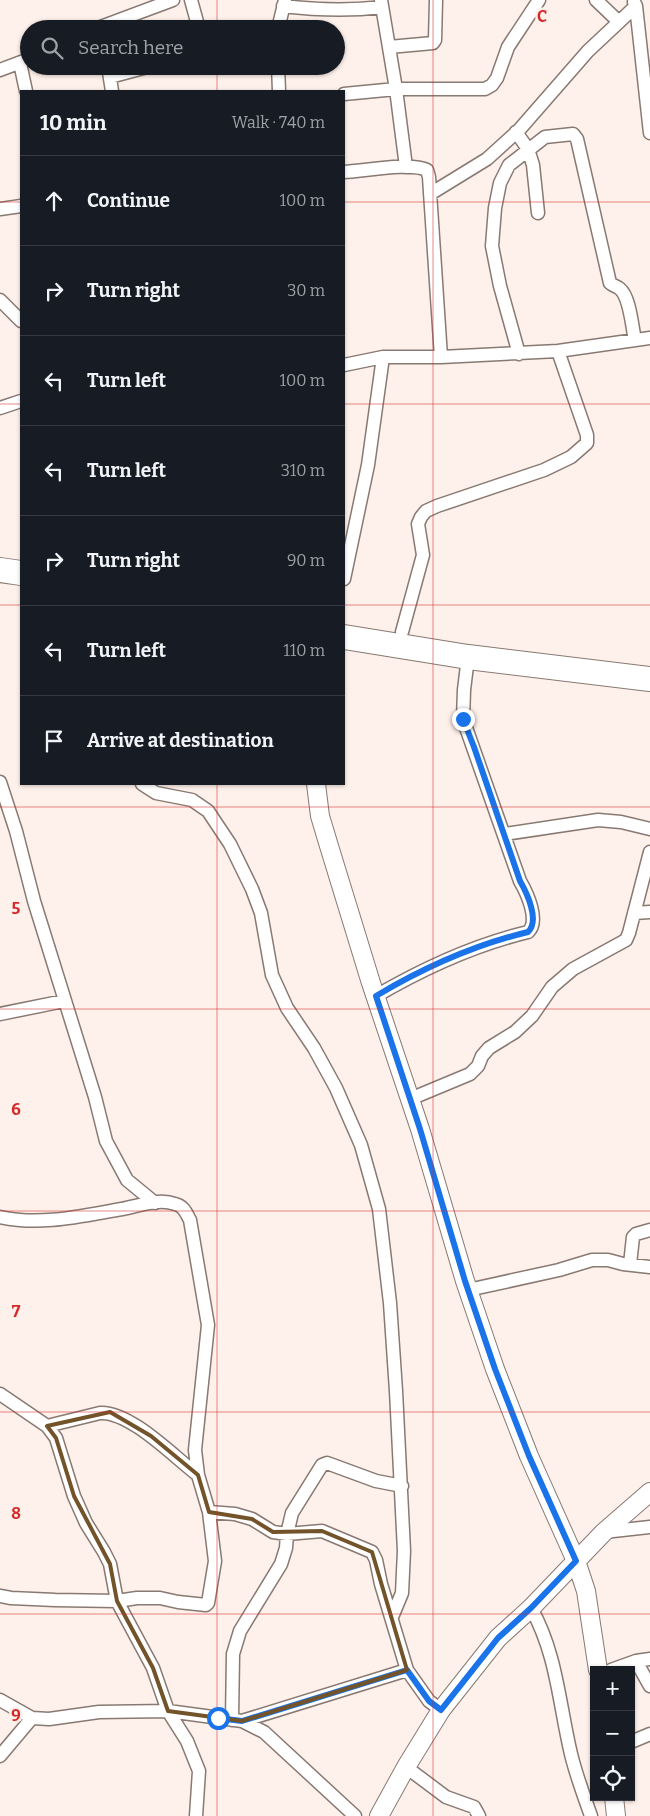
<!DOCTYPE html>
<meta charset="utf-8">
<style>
body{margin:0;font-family:Bitter,serif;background:#20242c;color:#f1f3f6}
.controls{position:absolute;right:15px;bottom:15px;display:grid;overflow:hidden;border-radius:0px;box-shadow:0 1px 4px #0004}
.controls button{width:45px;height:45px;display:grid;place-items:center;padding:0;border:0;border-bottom:1px solid #363941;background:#171b24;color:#f1f3f6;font:25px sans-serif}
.stop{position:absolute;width:15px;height:15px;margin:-11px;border:4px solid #1a73e8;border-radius:50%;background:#fff}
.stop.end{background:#1a73e8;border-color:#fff;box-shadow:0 1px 5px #0008}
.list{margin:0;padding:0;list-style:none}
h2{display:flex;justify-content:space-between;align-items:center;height:65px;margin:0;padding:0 20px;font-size:21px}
h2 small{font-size:16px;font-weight:400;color:#9ea1a6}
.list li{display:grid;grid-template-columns:32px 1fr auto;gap:15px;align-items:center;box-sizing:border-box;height:90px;padding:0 20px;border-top:1px solid #363941}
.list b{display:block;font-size:19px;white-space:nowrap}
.list em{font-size:16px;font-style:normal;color:#9ea1a6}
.icon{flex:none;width:28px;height:28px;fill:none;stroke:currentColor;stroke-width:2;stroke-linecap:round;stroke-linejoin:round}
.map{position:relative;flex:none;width:650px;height:1816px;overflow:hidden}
.search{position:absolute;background:#171b24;box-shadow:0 1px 4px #0004;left:20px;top:20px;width:325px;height:55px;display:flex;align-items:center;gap:12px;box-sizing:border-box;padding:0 18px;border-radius:28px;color:#9ea1a6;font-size:19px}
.panel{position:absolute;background:#171b24;box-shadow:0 1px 4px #0004;left:20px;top:90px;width:325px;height:695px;border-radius:0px}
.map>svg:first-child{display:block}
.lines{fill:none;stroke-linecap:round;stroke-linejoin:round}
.street-casing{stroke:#887972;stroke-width:15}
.secondary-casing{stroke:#887972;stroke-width:20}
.highway-casing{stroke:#887972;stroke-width:26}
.street{stroke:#fff;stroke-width:12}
.secondary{stroke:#fff;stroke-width:18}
.highway{stroke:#fff;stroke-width:24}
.route{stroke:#1a73e8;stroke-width:6}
.marked{fill:none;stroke:#735329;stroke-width:4;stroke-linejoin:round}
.grid{fill:none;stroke:#d62828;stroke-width:1;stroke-opacity:0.55}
.grid-label{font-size:16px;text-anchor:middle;font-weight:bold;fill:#d62828;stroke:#fef0ea;stroke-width:5;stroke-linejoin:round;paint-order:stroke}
</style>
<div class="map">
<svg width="650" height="1816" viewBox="0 0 650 1816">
<rect width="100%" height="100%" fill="#fef0ea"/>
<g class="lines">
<defs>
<path id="street" d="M191 0 199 29
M381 0 396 89 406 167
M596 0 619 22
M634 2 636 6 650 133
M283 6C317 10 349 11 382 7
M95 29 173 0
M278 29 285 0
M389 47 433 43 435 40 436 0
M20 63 26 91
M108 66 112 91
M278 66 279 91
M0 70 29 59
M110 77 151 66
M344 94 396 89H485L492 85 497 78 508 47 539 0
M516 132 528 149 533 165 538 213
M344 172C364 171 411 162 427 170L429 177 441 357
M430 194 487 159 519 130 588 51 636 6
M0 209 21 206
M0 300 21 321
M519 354 500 286 492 246 495 208 500 183 509 165 545 137 573 134 577 139 610 283C613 286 617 286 620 289 630 297 632 327 635 340
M344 365 383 357H441L558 351 650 338
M0 408 21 401
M344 579 368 465 383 357
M402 632 423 555 418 524 421 517 426 511 437 506 544 470 571 457 587 443V435L558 351
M0 782 16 831 34 901 95 1097 106 1141 127 1180 155 1203
M142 784 156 793 192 800 208 811 230 844 252 889 261 913 272 975 287 1008 314 1048 336 1088 361 1145 379 1209 390 1303 396 1391 404 1551 402 1593 392 1617
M505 834 598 820 621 822 650 829
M634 913 650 912
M376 996C424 968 474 945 528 932 540 921 527 893 520 881L463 719 464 690 468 657
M0 1014 64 1001
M410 1099 470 1074 478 1066 482 1056 489 1048 515 1032 532 1016 552 987 573 969 626 940 629 933 650 852
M0 1217C41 1226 81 1216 122 1209 138 1206 159 1198 175 1204 184 1206 186 1213 190 1220L208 1325 195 1450 198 1475 209 1512 215 1561 208 1603 206 1605 178 1602 160 1598H137L117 1601 55 1600 11 1598 0 1596
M630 1264 633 1237 636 1234 650 1230
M468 1290 559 1270 592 1260H608L623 1264 650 1267
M0 1394 47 1426 56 1438 74 1496 86 1523 104 1552 110 1564 117 1601 153 1668 168 1711 187 1741 199 1771 196 1816
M47 1426 100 1413C130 1411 174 1457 198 1475
M209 1512 235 1514 252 1519 273 1532 287 1534 322 1531 372 1552 376 1560 381 1584 407 1670 429 1701 441 1710
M604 1532 650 1527
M531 1608C557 1654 559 1704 571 1754 576 1775 584 1796 591 1816
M636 1661 650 1686
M611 1670 636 1661 650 1659
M0 1700 32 1718 49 1719 99 1712 168 1711 242 1721 264 1732 355 1816
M232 1720 233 1654 240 1631 281 1564 286 1548 287 1534 292 1513 322 1465 327 1463 376 1481 402 1486
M242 1721 407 1670
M631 1742 650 1734
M0 1756 32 1718
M406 1767 446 1797 474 1807 479 1816"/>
<path id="secondary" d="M316 784 320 816 329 846 371 983 420 1129 465 1281 495 1369 529 1456 576 1561 586 1591 598 1670
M614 1797 616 1816
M379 1816 406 1767 441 1710 498 1638 531 1608 604 1532 650 1492"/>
<path id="highway" d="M0 570 21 573
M344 637 468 657 650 679"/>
</defs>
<use href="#street" class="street-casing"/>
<use href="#secondary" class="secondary-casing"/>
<use href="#highway" class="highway-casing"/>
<use href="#street" class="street"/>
<use href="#secondary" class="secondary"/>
<use href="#highway" class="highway"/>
</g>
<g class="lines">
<path class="route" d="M218 1718 242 1721 407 1670 429 1701 441 1710 498 1638 531 1608 576 1561 529 1456 495 1369 465 1281 420 1129 376 996C423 968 474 945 528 932 540 921 527 893 520 881L474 747 463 719"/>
</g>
<path class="marked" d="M110 1412 151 1436 198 1475 209 1512 252 1519 273 1532 322 1531 372 1552 407 1670 242 1721 168 1711 153 1668 117 1601 110 1564 74 1496 56 1438 47 1426Z"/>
<path class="grid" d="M217 0V29M433 0V1816M217 66V91M0 202H21M344 202H650M0 404H21M344 404H650M0 605H21M344 605H650M217 784V1816M0 807H650M0 1009H650M0 1211H650M0 1412H650M0 1614H650"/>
<g class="grid-label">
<text x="542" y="22">C</text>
<text x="16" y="914">5</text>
<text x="16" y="1115">6</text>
<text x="16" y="1317">7</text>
<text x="16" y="1519">8</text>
<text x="16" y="1721">9</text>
</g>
</svg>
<div class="controls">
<button>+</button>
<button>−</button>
<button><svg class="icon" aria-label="locate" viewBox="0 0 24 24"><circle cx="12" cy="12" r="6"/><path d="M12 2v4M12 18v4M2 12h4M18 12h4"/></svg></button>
</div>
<div class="stop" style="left:218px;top:1718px"></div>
<div class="stop end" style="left:463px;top:719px"></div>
<div class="search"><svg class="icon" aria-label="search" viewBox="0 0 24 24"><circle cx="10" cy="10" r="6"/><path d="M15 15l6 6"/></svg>Search here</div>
<section class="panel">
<h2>10 min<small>Walk · 740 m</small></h2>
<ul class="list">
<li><svg class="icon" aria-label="ahead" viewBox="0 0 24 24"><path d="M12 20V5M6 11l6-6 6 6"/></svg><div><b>Continue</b></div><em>100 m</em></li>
<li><svg class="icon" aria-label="right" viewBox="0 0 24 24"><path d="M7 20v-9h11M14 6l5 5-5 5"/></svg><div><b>Turn right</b></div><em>30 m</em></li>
<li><svg class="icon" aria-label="left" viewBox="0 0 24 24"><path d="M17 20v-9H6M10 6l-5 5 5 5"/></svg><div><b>Turn left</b></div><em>100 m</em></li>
<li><svg class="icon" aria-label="left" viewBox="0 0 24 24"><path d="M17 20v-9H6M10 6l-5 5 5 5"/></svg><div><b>Turn left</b></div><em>310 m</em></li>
<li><svg class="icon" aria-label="right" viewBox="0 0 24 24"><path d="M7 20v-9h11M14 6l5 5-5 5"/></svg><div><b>Turn right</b></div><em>90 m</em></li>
<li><svg class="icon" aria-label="left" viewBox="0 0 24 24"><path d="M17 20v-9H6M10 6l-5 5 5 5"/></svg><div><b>Turn left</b></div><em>110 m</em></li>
<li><svg class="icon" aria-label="arrive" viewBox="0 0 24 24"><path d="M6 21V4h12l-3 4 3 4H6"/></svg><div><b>Arrive at destination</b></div></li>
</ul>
</section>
</div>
